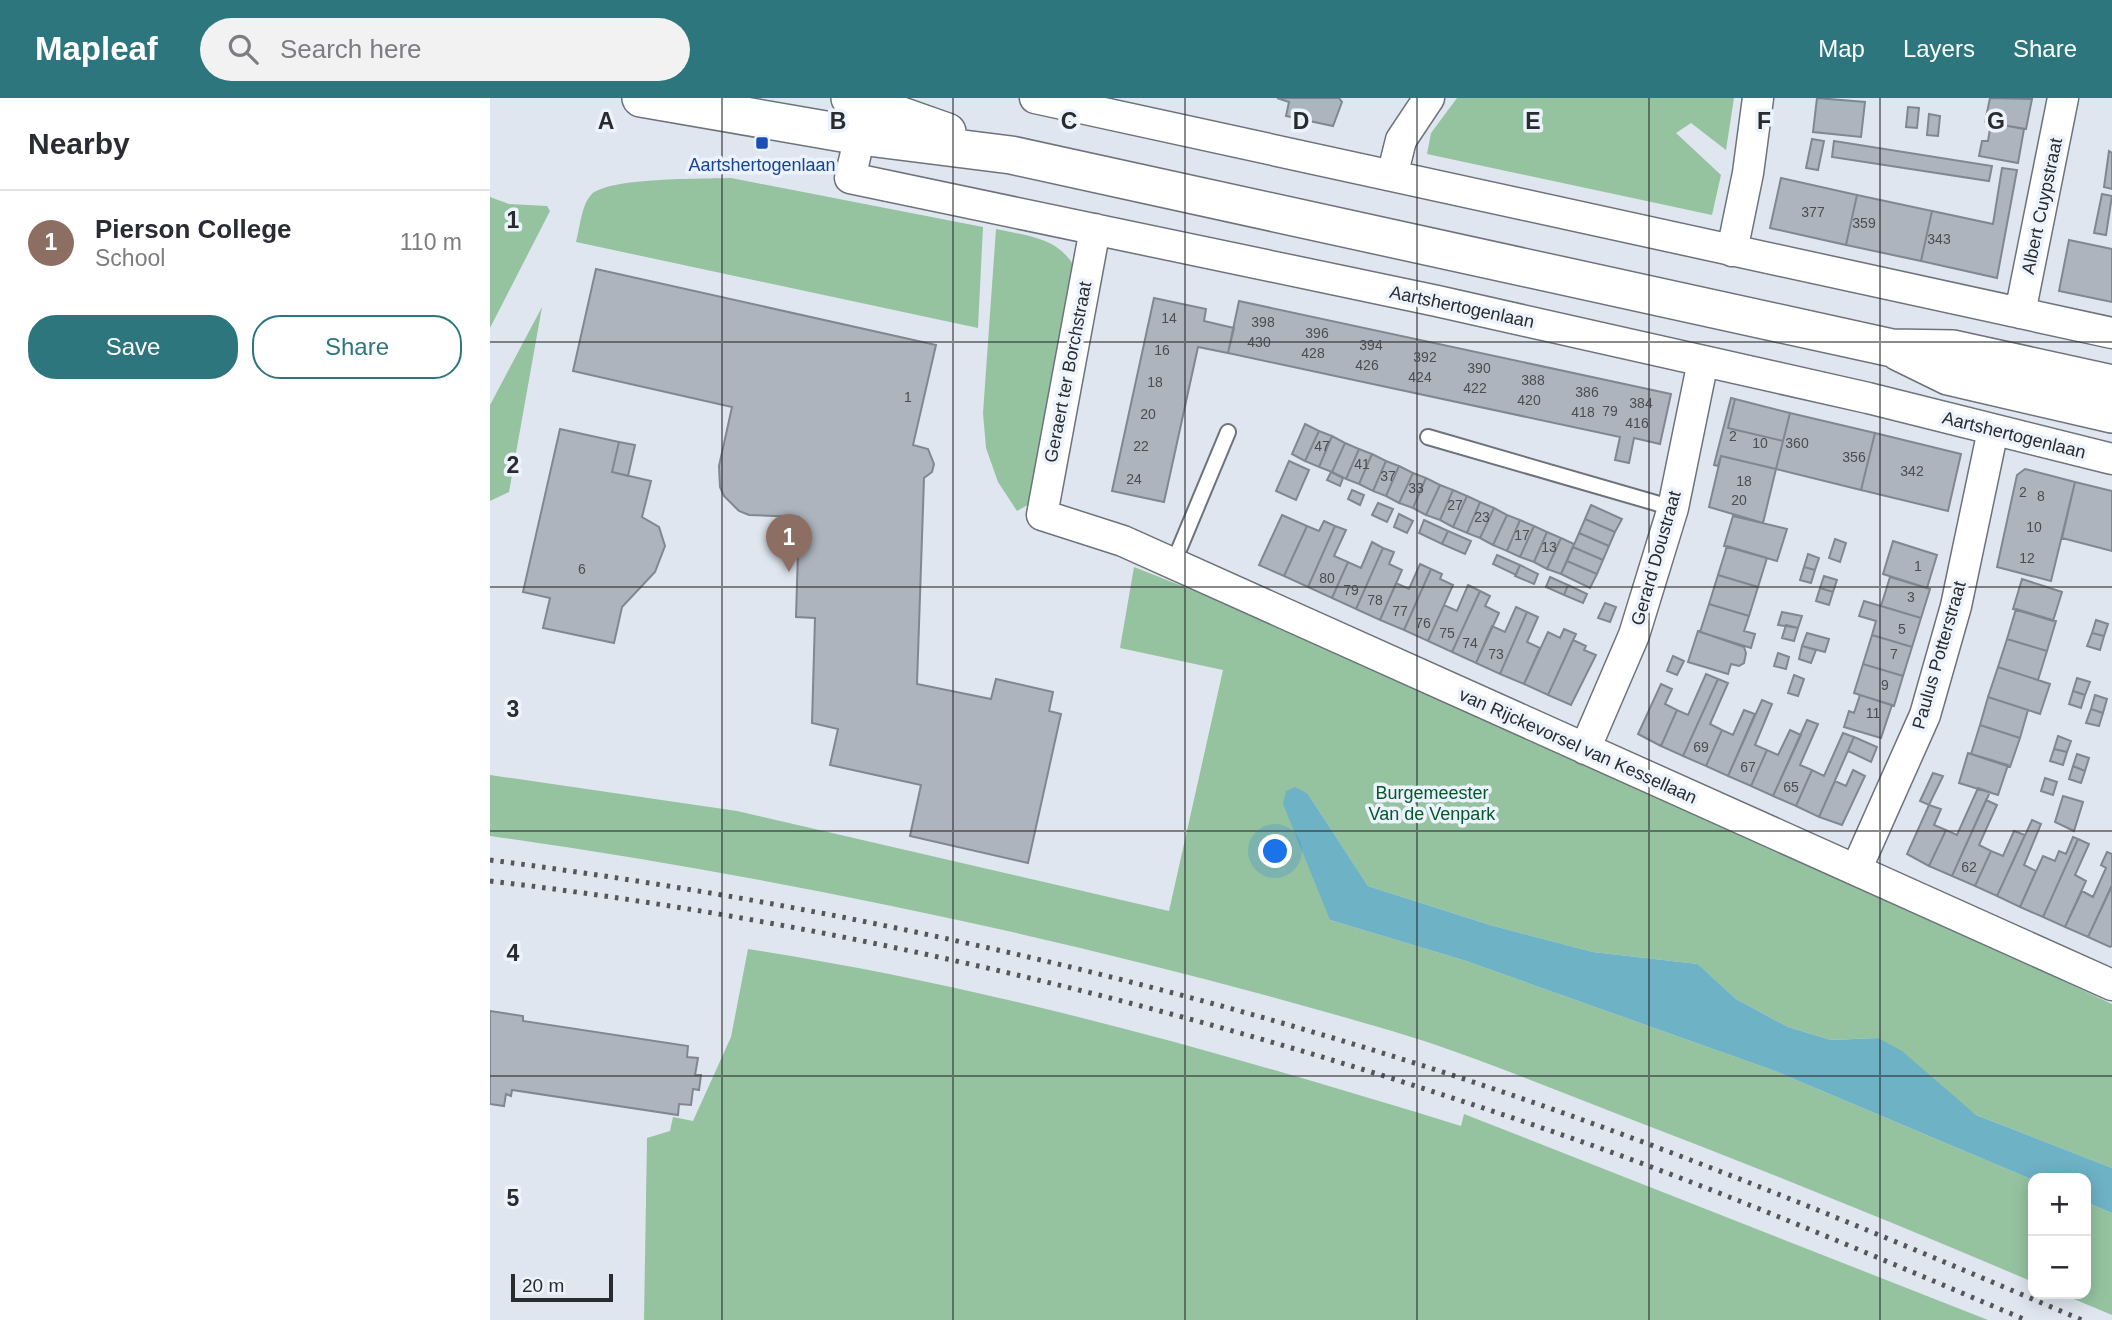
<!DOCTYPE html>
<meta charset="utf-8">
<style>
body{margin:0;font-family:Helvetica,sans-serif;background:#f2f2f3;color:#2b2b33}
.controls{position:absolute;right:21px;bottom:21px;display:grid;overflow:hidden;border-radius:14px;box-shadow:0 4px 18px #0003}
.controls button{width:63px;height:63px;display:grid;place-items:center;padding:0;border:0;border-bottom:2px solid #e1e1e2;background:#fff;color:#2b2b33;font:35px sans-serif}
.scale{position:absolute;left:21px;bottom:18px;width:102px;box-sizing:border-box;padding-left:7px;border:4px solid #292c2f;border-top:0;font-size:19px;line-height:24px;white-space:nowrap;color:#292c2f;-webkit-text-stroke:5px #ecf3fd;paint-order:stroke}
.you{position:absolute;left:786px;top:754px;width:24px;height:24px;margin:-18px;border:5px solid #fff;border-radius:50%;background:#1a73e8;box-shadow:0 0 0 10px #1a73e833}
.badge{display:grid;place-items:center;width:46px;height:46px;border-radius:50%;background:#2d767e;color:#fff;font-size:23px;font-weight:700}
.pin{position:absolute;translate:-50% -58px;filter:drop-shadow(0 2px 4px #0008)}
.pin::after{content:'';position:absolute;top:37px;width:24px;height:21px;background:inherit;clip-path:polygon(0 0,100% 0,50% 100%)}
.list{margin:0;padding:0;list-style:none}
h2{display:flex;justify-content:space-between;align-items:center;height:91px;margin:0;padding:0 28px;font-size:30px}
h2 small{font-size:23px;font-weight:400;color:#7c7c81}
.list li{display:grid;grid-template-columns:46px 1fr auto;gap:21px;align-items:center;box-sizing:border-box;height:105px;padding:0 28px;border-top:2px solid #e1e1e2}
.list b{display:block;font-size:26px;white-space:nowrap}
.list p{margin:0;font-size:23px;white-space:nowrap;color:#7c7c81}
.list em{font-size:23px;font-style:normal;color:#7c7c81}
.actions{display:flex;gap:14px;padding:21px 28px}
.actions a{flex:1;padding:16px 0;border:2px solid #2d767e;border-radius:28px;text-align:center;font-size:24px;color:#2d767e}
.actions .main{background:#2d767e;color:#fff}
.icon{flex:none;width:38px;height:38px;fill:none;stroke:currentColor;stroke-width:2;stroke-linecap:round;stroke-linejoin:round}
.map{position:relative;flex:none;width:1622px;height:1222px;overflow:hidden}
header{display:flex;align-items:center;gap:42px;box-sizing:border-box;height:98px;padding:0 35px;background:#2d767e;color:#fff}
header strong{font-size:33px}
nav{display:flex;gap:38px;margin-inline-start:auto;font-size:24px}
.search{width:490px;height:63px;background:#f2f2f3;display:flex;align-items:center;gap:18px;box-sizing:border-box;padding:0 24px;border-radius:38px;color:#7c7c81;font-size:26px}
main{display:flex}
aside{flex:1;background:#fff}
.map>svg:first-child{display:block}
.green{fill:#95c3a0}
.water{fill:#6eb2c6}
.building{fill:#adb4bd;stroke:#818790;stroke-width:2}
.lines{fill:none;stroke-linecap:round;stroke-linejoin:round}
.service-casing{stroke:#6d737b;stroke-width:18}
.minor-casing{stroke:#6d737b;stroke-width:33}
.tertiary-casing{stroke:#6d737b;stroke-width:40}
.service{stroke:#fff;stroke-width:14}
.minor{stroke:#fff;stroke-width:30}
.tertiary{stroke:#fff;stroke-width:37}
.rail{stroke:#53575b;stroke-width:5;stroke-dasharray:3.5 7;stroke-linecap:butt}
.grid{fill:none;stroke:#292c2f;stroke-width:2;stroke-opacity:0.55}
.transit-dot{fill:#1a4fb4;stroke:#ecf3fd;stroke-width:2.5}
.labels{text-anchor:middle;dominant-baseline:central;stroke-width:7;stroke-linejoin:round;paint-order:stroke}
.number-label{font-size:14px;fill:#4a4e52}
.transit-label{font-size:18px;fill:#164399;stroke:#ecf3fd}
.street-label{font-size:18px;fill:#292c2f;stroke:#ecf3fd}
.park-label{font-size:18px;fill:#05582a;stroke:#ecf3fd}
.grid-label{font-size:23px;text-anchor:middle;font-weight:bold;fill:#292c2f;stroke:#ecf3fd;stroke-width:7;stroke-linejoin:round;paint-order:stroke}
</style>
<header>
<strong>Mapleaf</strong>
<div class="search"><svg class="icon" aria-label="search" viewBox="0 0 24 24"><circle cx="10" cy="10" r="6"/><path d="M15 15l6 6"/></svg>Search here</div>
<nav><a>Map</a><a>Layers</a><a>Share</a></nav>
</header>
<main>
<aside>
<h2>Nearby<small></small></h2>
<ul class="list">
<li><span class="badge" style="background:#8d6e63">1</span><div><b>Pierson College</b><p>School</p></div><em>110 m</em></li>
</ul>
<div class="actions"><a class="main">Save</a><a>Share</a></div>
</aside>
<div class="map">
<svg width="1622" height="1222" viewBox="0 0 1622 1222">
<rect width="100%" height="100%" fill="#dfe6ef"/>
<path class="green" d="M967 0H1244L1236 52 1201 25 1186 35 1231 77 1222 117 937 56 941 35Z
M241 80 493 129 488 230 86 144C90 130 91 108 101 97 117 79 214 81 241 80Z
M0 99 19 106 57 108 60 113 0 230Z
M506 131C537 138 567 139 584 168L543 404 527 413 508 384 496 350 493 315Z
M52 209 19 394 0 403V307Z
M644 469 743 508 1415 808 1622 906V1070L1486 1017 1388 940 1341 942 1298 929 1246 901 1208 866 1103 854 1000 827 878 788 818 696 840 822 976 863 1285 973 1543 1082V1184C1407 1126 1269 1070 1130 1017 1055 988 979 956 902 933 606 846 305 781 0 738V677L247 713 679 813 733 572 630 550Z
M258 851C500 888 737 956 971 1028L974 1016 1498 1222H154L157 1040 180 1033 183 1019 203 1023 241 939Z
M1596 1104 1622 1115V1217L1572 1196H1596Z"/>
<path class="water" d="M805 689 818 696 878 788 1000 827 1103 854 1208 866 1246 901 1298 929 1341 942 1388 940 1412 953 1486 1017 1622 1070V1115L1596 1104V1080L1543 1082 1285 973 976 863 840 822 793 706 796 693Z"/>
<path class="building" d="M787 0H849L852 4 843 28 796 18 799 4Z
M1327 0 1375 4 1371 39 1323 34Z
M1500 0 1542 1 1536 31 1495 24Z
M1418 9 1429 10 1427 30 1416 29Z
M1439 16 1450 18 1448 38 1437 37Z
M1501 25 1534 31 1528 65 1489 58 1492 43H1498Z
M1322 41 1334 43 1328 72 1316 70Z
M1344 43 1502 68 1499 83 1342 59Z
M1619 53 1622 55V91L1614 89Z
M1512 70 1527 72 1507 180 1431 163 1442 113 1503 126Z
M1291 80 1367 97 1356 147 1280 130Z
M1612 96 1622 98 1616 137 1604 135Z
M1367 97 1442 113 1431 163 1356 147Z
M1579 142 1622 151V204L1569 193Z
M106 171 446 247 423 347 438 351 444 366 442 374 434 380 427 586 501 601 506 581 563 594 559 613 571 616 538 765 420 738 431 687 340 667 348 631 322 625 325 520 306 519 309 419 259 417 249 413 234 398 230 389 229 368 242 309 83 273Z
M664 200 716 211 714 223 744 230 738 255 708 249 674 404 622 393Z
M749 203 1181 296 1170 346 1144 340 1139 365 1125 362 1130 339 738 255Z
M1241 300 1245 301 1238 330 1293 343 1286 371 1231 358 1228 368 1224 367Z
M1245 301 1300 315 1293 343 1238 330Z
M1300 315 1385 335 1371 392 1286 371Z
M815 326 829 333 815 363 802 356Z
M70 331 129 344 122 374 161 383 152 419 169 429 175 448 165 474 132 509 124 545 53 530 60 500 33 494Z
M829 333 842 338 829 369 815 363Z
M1385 335 1471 356 1458 413 1371 392Z
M842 338 855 345 842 374 829 369Z
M129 344 145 347 138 378 122 374Z
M855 345 869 351 856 381 842 374Z
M869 351 882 356 869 386 856 381Z
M882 356 896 363 883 393 869 386Z
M1231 358 1286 371 1273 425 1219 409Z
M799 363 819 372 806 402 786 393Z
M896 363 909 368 896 398 883 393Z
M909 368 923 375 909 405 896 398Z
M1535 371 1585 384 1561 483 1507 469 1527 377Z
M841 374 853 380 850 388 837 382Z
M923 375 936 380 923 410 909 405Z
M936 380 950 387 936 417 923 410Z
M1585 384 1622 393V453L1572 440Z
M950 387 963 392 950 422 936 417Z
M862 392 874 397 870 407 858 401Z
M963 392 977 398 963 429 950 422Z
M977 398 990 404 977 435 963 429Z
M990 404 1004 410 990 440 977 435Z
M888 405 903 411 897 424 882 417Z
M1101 407 1132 421 1125 434 1095 421Z
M1004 410 1017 417 1003 447 990 440Z
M909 416 923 423 917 435 904 429Z
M792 417 817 428 794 478 769 467Z
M1017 417 1030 422 1017 453 1003 447Z
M1243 418 1297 431 1287 463 1234 448Z
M1095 421 1125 434 1119 448 1089 435Z
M934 422 958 433 952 446 929 435Z
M1030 422 1044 428 1030 459 1017 453Z
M834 423 845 428 818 489 794 478 817 428 829 433Z
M845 428 856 432 844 458 858 464 842 500 818 489Z
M1044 428 1057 434 1044 464 1030 459Z
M958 433 981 443 975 456 952 446Z
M1057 434 1071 440 1057 471 1044 464Z
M1089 435 1119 448 1113 462 1083 449Z
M1071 440 1084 446 1071 476 1057 471Z
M1345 441 1356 445 1350 464 1339 460Z
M1403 443 1447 457 1437 490 1393 476Z
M882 444 893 450 866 511 842 500 858 464 871 470Z
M1237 448 1277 460 1268 489 1228 477Z
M1083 449 1113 462 1107 476 1077 463Z
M893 450 904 454 899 466 912 472 890 522 866 511Z
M1318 456 1329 460 1325 472 1314 469Z
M1007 457 1030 467 1026 477 1003 466Z
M1077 463 1107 476 1100 490 1071 476Z
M930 466 941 471 914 532 890 522 906 485 919 491Z
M1030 467 1048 476 1044 486 1025 478Z
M1314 469 1325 472 1321 485 1310 482Z
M941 471 952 476 950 481 963 487 938 543 914 532Z
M1228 477 1268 489 1259 518 1219 506Z
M1334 478 1347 482 1343 494 1330 490Z
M1060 479 1078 487 1074 497 1056 489Z
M1400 479 1440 491 1431 520 1391 508Z
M1532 481 1572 494 1563 523 1523 511Z
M978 487 990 493 962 554 938 543 954 507 967 513Z
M1078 487 1097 496 1093 505 1074 497Z
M1330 490 1343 494 1339 507 1326 503Z
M990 493 1000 498 995 508 1009 515 986 565 962 554Z
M1374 503 1431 520 1422 549 1382 537 1386 523 1369 518Z
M1115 505 1126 509 1120 524 1108 520Z
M1219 506 1259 518 1254 533 1265 536 1261 550 1210 534Z
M1026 509 1037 514 1010 576 986 565 1002 528 1015 534Z
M1526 511 1566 523 1557 553 1517 541Z
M1037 514 1048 519 1037 544 1050 550 1034 586 1010 576Z
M1292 514 1312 518 1308 530 1288 527Z
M1606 522 1618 526 1614 538 1602 535Z
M1296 527 1308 530 1304 543 1292 540Z
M1074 531 1086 536 1058 597 1034 586 1058 534 1070 540Z
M1208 533 1254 549 1256 555 1254 565 1249 568 1241 566 1238 576 1198 564Z
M1317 535 1339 541 1335 554 1312 548Z
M1602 535 1614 538 1610 552 1597 548Z
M1382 537 1422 549 1413 578 1373 566Z
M1517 541 1557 553 1548 582 1508 569Z
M1083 542 1096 548 1094 552 1106 557 1081 607 1058 597Z
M1312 548 1326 552 1321 565 1309 561Z
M1288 555 1299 559 1296 571 1284 568Z
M1183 558 1194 563 1187 577 1177 573Z
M1373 566 1413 578 1404 608 1364 595Z
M1508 569 1560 586 1550 616 1498 599Z
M1216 576 1228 581 1193 658 1171 648 1187 612 1198 617Z
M1304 577 1314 581 1308 598 1298 595Z
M1587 580 1600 584 1595 597 1583 593Z
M1228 581 1238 585 1220 626 1232 632 1216 668 1193 658Z
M1171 586 1182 591 1175 606 1187 612 1171 648 1148 636Z
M1583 593 1595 597 1591 610 1579 606Z
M1370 597 1402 607 1391 640 1354 629 1359 613 1364 615Z
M1605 597 1617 601 1613 615 1601 611Z
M1498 599 1538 612 1530 640 1490 627Z
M1272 602 1282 606 1265 647 1277 652 1261 688 1238 678Z
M1601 611 1613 615 1609 628 1596 625Z
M1254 612 1265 616 1238 678 1216 668 1232 632 1243 637Z
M1317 622 1328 626 1310 667 1322 672 1306 708 1283 698Z
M1490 627 1530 640 1520 669 1481 656Z
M1300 632 1311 637 1283 698 1261 688 1277 652 1288 657Z
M1353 635 1364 639 1329 719 1306 708 1322 672 1334 678Z
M1568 638 1581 643 1577 654 1564 651Z
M1364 639 1387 649 1381 664 1358 653Z
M1564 651 1577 654 1573 667 1560 663Z
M1478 655 1518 667 1508 697 1469 685Z
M1587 656 1599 660 1595 673 1583 668Z
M1583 668 1595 673 1591 685 1579 681Z
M1363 672 1375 678 1352 727 1329 719 1345 683 1356 688Z
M1443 675 1453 678 1439 707 1430 703Z
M1555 680 1567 684 1563 697 1551 693Z
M1488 690 1500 694 1462 778 1439 768 1456 732 1467 737Z
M1573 698 1593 704 1584 733 1565 724Z
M1496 702 1507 707 1489 747 1501 753 1485 788 1462 778Z
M1439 707 1451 711 1444 727 1456 732 1439 768 1417 756Z
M1542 722 1551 726 1534 767 1546 773 1530 809 1507 798Z
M1524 733 1535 737 1507 798 1485 788 1501 753 1513 758Z
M1583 739 1588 741 1553 819 1530 809 1553 758 1565 763 1569 753 1576 756Z
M1588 741 1599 746 1585 777 1596 783 1575 829 1553 819Z
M1617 754 1622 756V787L1598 839 1575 829 1592 793 1603 799 1616 770 1611 767Z
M1622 788V848L1620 849 1598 839Z
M0 913 33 918V923L198 948 197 959 208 960 205 977H211L209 992 203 991 201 1007 189 1006 188 1017 22 992 21 998 16 996 14 1008 0 1006Z"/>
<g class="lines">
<defs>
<path id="service" d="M938 339 1183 410
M683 466 738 334"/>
<path id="minor" d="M545 0 1622 235
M370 38 360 80 947 203 1378 300 1622 361
M902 78 911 42 939 0
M605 131 552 417 633 443 1622 887
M1242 153 1258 75 1268 0
M1530 215 1573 0
M1095 651 1144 537 1183 410 1213 263
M1366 772 1435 617 1466 508 1503 332"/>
<path id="tertiary" d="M151 0 370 38 521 57 1402 250 1463 251 1622 286
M360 0 457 34
M1409 254 1458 278 1622 316"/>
</defs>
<use href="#service" class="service-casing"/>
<use href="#minor" class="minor-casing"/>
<use href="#tertiary" class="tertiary-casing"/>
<use href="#service" class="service"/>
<use href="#minor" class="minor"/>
<use href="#tertiary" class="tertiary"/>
<path class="rail" d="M0 762C332 805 658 877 977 982 1186 1051 1389 1136 1592 1222
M0 783C382 828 756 924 1118 1053 1259 1104 1398 1164 1536 1222"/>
</g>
<path class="grid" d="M232 0V1222M463 0V1222M695 0V1222M927 0V1222M1159 0V1222M1390 0V1222M0 244H1622M0 489H1622M0 733H1622M0 978H1622"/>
<rect class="transit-dot" x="265" y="38" width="14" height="14" rx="3.5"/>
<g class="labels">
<g class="number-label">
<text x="1323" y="114">377</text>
<text x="1374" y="125">359</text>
<text x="1449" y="141">343</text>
<text x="679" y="220">14</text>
<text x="773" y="224">398</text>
<text x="827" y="235">396</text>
<text x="769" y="244">430</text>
<text x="881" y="247">394</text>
<text x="672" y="252">16</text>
<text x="823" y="255">428</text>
<text x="935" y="259">392</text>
<text x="877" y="267">426</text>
<text x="989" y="270">390</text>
<text x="930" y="279">424</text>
<text x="1043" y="282">388</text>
<text x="665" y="284">18</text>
<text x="985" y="290">422</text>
<text x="1097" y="294">386</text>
<text x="418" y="299">1</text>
<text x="1039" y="302">420</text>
<text x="1151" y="305">384</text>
<text x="1120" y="313">79</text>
<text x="1093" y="314">418</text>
<text x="658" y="316">20</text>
<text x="1147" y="325">416</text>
<text x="1243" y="338">2</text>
<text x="1270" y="345">10</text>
<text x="1307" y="345">360</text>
<text x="651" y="348">22</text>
<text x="832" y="348">47</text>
<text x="1364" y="359">356</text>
<text x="872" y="366">41</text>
<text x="1422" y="373">342</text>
<text x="898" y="378">37</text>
<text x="644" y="381">24</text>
<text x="1254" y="383">18</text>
<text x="926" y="390">33</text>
<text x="1533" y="394">2</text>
<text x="1551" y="398">8</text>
<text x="1249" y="402">20</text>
<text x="965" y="407">27</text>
<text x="992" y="419">23</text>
<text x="1544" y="429">10</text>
<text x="1032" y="437">17</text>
<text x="1059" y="449">13</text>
<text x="1537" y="460">12</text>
<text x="1428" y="468">1</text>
<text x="92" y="471">6</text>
<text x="837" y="480">80</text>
<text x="861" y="492">79</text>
<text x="1421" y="499">3</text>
<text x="885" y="502">78</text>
<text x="910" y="513">77</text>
<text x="933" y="525">76</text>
<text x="1412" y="531">5</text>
<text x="957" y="535">75</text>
<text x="980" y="545">74</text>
<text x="1006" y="556">73</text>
<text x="1404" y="556">7</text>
<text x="1395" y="587">9</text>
<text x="1383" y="615">11</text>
<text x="1211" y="649">69</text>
<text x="1258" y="669">67</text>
<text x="1301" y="689">65</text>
<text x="1479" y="769">62</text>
</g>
<g class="transit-label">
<text x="272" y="67">Aartshertogenlaan</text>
</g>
<g class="street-label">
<text transform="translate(1552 108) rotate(-78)">Albert Cuypstraat</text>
<text transform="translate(972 209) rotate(12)">Aartshertogenlaan</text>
<text transform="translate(578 274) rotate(-79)">Geraert ter Borchstraat</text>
<text transform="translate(1524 337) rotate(14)">Aartshertogenlaan</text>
<text transform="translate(1166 460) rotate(-74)">Gerard Doustraat</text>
<text transform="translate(1449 557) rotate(-74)">Paulus Potterstraat</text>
<text transform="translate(1088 648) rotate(24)">van Rijckevorsel van Kessellaan</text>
</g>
<g class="park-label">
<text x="942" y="695">Burgemeester<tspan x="942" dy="21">Van de Venpark</tspan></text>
</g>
</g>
<g class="grid-label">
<text x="116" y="31">A</text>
<text x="348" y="31">B</text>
<text x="579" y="31">C</text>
<text x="811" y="31">D</text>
<text x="1043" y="31">E</text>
<text x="1274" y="31">F</text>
<text x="1506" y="31">G</text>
<text x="23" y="130">1</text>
<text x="23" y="375">2</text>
<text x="23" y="619">3</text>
<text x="23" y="863">4</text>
<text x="23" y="1108">5</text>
</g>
</svg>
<div class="controls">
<button>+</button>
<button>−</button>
</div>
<div class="scale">20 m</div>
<div class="you"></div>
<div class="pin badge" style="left:299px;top:474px;background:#8d6e63">1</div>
</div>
</main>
